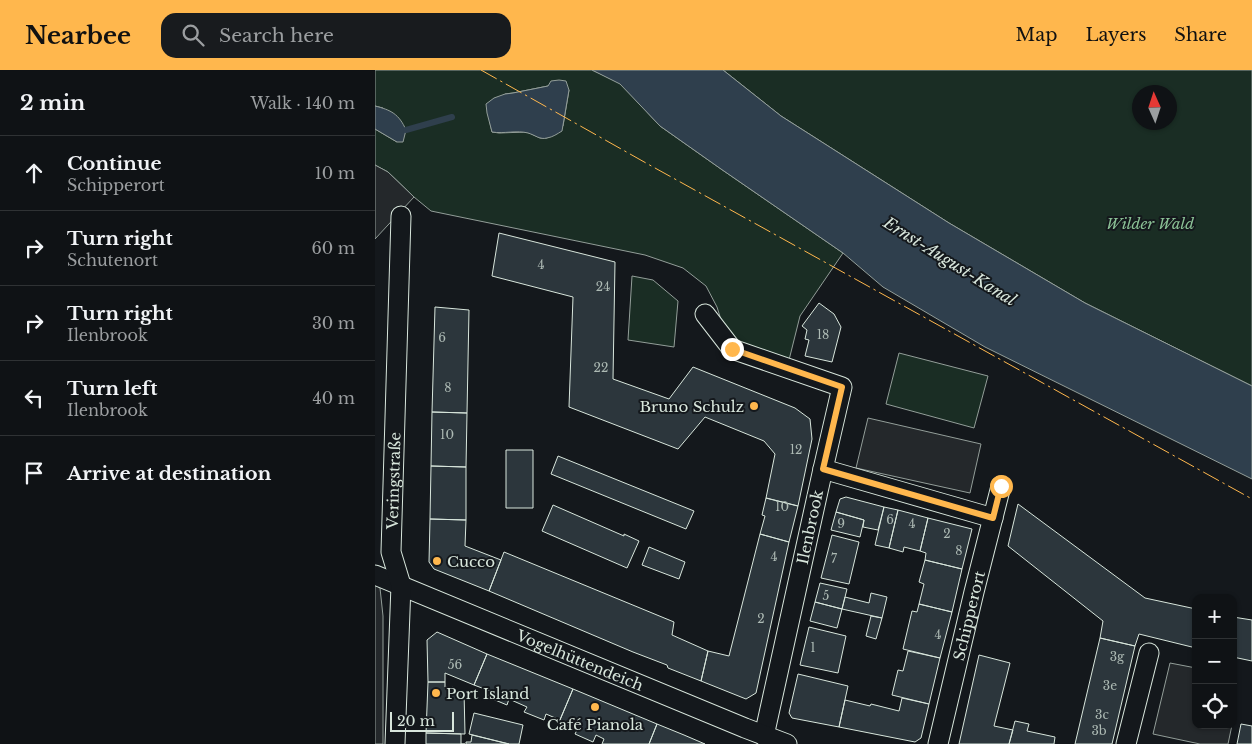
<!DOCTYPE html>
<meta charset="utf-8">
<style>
body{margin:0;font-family:"Libre Baskerville",serif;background:#181b1e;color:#f1f3f6}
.controls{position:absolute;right:15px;bottom:15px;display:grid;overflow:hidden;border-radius:10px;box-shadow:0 1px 4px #0004}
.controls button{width:45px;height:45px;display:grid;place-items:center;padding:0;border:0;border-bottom:1px solid #2f3234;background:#0f1215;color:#f1f3f6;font:25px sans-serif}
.compass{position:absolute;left:757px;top:15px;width:45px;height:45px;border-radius:50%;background:#0f1215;box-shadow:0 1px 4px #0004;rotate:357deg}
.scale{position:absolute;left:15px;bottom:12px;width:64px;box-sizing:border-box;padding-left:5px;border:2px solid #d8e6dc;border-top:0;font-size:14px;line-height:18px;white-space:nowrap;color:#d8e6dc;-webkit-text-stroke:4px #14181c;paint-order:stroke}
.stop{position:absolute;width:15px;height:15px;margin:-11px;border:4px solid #ffb74d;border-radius:50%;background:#fff}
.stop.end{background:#ffb74d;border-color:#fff;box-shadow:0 1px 5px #0008}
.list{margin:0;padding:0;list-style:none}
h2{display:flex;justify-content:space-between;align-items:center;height:65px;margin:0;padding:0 20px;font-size:21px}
h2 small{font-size:16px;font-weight:400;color:#9b9ea0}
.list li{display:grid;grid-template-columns:32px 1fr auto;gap:15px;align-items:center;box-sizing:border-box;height:75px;padding:0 20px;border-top:1px solid #2f3234}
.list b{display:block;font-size:19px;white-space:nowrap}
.list p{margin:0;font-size:16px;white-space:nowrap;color:#9b9ea0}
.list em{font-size:16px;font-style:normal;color:#9b9ea0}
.icon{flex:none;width:28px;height:28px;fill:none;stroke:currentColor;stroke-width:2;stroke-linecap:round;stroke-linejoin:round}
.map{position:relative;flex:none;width:877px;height:674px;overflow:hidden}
header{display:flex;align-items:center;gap:30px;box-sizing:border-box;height:70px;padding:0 25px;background:#ffb74d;color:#111}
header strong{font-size:24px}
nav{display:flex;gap:28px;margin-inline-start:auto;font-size:18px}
.search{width:350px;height:45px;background:#181b1e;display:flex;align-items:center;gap:12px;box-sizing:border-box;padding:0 18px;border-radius:15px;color:#9b9ea0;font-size:19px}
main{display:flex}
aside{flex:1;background:#0f1215}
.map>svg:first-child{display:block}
.green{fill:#1a2d24;stroke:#939e99;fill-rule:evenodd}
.parking{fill:#24282b;stroke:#939e99}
.water{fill:#2f3f4d;stroke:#939e99}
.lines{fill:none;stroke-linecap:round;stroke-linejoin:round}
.stream{stroke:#2f3f4d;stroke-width:6}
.building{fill:#2c363c;stroke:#d8e6dc}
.street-casing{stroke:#d8e6dc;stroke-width:21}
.street{stroke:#14181c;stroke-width:19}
.power{stroke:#ffb74d;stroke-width:1;stroke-dasharray:18 4 2.5 4;stroke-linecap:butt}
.route{stroke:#ffb74d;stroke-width:6}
.poi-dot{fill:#ffb74d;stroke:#14181c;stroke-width:2}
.labels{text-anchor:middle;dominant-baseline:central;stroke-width:4;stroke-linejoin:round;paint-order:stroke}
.number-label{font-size:12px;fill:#adbab4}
.park-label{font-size:15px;font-style:italic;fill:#8ac095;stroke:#14181c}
.poi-label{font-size:15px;fill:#d8e6dc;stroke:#14181c;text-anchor:start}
.street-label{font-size:15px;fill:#d8e6dc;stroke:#14181c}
.water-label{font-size:16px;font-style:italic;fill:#d8e6dc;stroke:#14181c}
</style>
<header>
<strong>Nearbee</strong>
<div class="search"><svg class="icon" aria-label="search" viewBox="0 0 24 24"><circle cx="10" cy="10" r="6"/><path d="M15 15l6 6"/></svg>Search here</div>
<nav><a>Map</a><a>Layers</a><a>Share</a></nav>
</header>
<main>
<aside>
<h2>2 min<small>Walk · 140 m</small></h2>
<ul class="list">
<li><svg class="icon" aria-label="ahead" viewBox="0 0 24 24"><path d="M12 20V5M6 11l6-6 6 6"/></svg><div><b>Continue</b><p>Schipperort</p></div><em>10 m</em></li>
<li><svg class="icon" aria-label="right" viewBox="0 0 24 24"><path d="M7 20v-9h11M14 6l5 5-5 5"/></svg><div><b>Turn right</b><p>Schutenort</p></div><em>60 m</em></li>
<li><svg class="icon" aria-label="right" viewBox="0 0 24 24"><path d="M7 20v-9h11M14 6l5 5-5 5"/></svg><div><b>Turn right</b><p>Ilenbrook</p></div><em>30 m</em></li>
<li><svg class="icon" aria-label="left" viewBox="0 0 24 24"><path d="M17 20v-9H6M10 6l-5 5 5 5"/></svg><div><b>Turn left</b><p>Ilenbrook</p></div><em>40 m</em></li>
<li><svg class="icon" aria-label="arrive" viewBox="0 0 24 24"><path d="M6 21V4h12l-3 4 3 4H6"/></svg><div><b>Arrive at destination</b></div></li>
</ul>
</aside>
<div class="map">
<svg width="877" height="674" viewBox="0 0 877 674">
<rect width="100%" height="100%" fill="#14181c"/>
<path class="green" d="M0 0H217L245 13 285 56 346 99 468 183 425 246 410 306 358 288 342 237 331 216 308 198 270 185 56 141 39 127 13 102 0 95V59L22 72 8 38 0 36ZM173 16 194 20 188 56 172 68H165L152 62 124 63 117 62 115 53 130 24 138 23Z
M348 0H877V316L710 233 574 153 406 46ZM764 22H794V52H764Z
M257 206 278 210 303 231 299 277 253 270Z
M524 283 613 306 599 358 511 334Z"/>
<path class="parking" d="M0 95 13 102 39 127 0 169Z
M493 348 606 374 595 423 481 398Z
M0 515 5 518 8 546V674H0Z
M795 593 821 598V655H857L853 674H825L778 664Z"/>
<path class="water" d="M217 0H348L406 46 574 153 710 233 877 316V409L610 277 508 217 468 183 346 99 285 56 245 14Z
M184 10 191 11 194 20 187 61C182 64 178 67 172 68 165 70 160 65 153 63 142 60 129 64 117 62L112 43 111 34 119 28 130 24 138 23 173 16 176 11Z
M0 36C16 40 24 44 31 60L28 72H22L0 59Z"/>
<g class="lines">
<path class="stream" d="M31 60 77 47"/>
</g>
<path class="building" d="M124 163 240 192 238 309 294 329 318 297 420 338 435 349 437 369 423 436 391 428 400 384 389 371 330 347 303 379 194 337 198 227 117 206Z
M444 233 459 244 466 257 457 292 430 286 434 270 430 269 432 260 427 256Z
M60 237 94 240 92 343 57 342Z
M57 342 92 343 91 397 56 396Z
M131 380H158V438H131Z
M183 386 319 441 311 459 176 404Z
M56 396 91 397V450L55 449Z
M471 427 509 437 503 460 488 457 489 450 461 442 465 429Z
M391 428 423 436 414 472 385 464 390 446 387 445Z
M643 434 770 528 821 539V578L764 564 760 576 725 568 728 551 633 476Z
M178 435 249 466V464L264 471 252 498 167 461Z
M509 437 523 440 514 478 500 475Z
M523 440 553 448 545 481 529 477 528 482 514 478Z
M461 442 489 450 485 467 456 460Z
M553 448 597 459 587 499 550 490 551 483 545 481Z
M55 449 91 450 90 476 126 490 114 521 59 499 54 492Z
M385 464 414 472 381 623 371 629 326 611 333 581 354 586Z
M457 465 484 472 474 514 446 508Z
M274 477 310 492 304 509 267 495Z
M129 482 299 552 297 565 333 581 326 611 293 598 292 595 258 582 114 521Z
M550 490 587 499 577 542 544 534 549 514 544 512Z
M445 513 472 519 467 539 440 532Z
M496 523 512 527 507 548 467 539 470 527 494 533Z
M440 532 467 539 462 558 435 551Z
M544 534 577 542 565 588 528 579 537 541 542 542Z
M496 546 507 548 501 569 491 566Z
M858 547 877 550V591L858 587Z
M434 557 471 566 463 603 425 595Z
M62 562 112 584 99 615 70 603V612H53L52 570Z
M725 568 760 576 737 674H700Z
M533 581 565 588 554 634 517 625 523 600 528 601Z
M112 584 198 619 185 650 171 644 169 650 149 642 152 637 134 629 132 635 113 627 115 621 99 615Z
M604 585 635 593 619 656 638 660 634 674H584Z
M423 604 473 616 464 657 417 648 414 643Z
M53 612H70V617H78V621H89L90 664 51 663Z
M198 619 282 654 274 674H227L229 669 221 665 218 672 200 664 202 660 184 652Z
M527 628 554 634 546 668 540 672 464 657 470 630 495 636 496 634 524 641Z
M99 643 148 655 144 674H134L94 664Z
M640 651 654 654 652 661 680 667 679 674H634Z
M282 654 309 665 330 674H274Z
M866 654 877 656V674H862Z
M51 663 86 664V674H90H51Z
M97 665 134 674H91V672H96Z"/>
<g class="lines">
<defs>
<g id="street">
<path d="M330 244 357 279 467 317 448 399 389 666"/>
<path d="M448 399 618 448"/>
<path id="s1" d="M0 505 370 658 412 674"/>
<path id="s2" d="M20 674 26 515 16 482 26 146"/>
<path id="s3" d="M563 674 599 522 626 416"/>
<path d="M751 674 774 583"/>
</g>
</defs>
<use href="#street" class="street-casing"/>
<use href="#street" class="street"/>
<path class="power" d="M106 0 271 93 877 429"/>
</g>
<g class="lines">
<path class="route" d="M357 279 467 317 448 399 618 448 626 416"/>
</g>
<g class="poi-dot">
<circle cx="379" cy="336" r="5"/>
<circle cx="62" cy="491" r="5"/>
<circle cx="61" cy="623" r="5"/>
<circle cx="220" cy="637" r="5"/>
</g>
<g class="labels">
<g class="number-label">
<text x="166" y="194">4</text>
<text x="228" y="216">24</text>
<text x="448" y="264">18</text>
<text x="67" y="267">6</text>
<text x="226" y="297">22</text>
<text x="73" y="317">8</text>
<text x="72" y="364">10</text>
<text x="421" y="379">12</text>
<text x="407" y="436">10</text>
<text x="515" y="449">6</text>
<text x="466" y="453">9</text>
<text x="537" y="453">4</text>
<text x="572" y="463">2</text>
<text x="584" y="480">8</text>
<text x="399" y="486">4</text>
<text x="459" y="488">7</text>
<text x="451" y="525">5</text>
<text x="386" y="548">2</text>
<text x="563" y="564">4</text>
<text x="438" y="577">1</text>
<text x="742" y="586">3g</text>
<text x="80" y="594">56</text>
<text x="735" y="615">3e</text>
<text x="727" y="644">3c</text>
<text x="724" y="660">3b</text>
</g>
<g class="park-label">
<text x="775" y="153">Wilder Wald</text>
</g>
<g class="poi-label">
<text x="369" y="336" text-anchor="end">Bruno Schulz</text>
<text x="72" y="491">Cucco</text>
<text x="71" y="623">Port Island</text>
<text x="220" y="654" text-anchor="middle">Café Pianola</text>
</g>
<g class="street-label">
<text stroke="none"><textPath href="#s2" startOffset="265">Veringstraße</textPath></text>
<text transform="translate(435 457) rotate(-78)">Ilenbrook</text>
<text stroke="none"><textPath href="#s3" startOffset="132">Schipperort</textPath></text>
<text stroke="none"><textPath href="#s1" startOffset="222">Vogelhüttendeich</textPath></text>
</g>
<g class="water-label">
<text transform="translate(575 191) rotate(32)">Ernst-August-Kanal</text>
</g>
</g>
</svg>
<div class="controls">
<button>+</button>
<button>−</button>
<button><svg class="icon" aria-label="locate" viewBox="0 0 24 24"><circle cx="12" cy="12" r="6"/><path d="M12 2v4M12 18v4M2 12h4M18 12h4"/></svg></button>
</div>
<svg class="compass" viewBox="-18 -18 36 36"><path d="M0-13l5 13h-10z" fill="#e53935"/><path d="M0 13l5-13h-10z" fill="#9b9ea0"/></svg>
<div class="scale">20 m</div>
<div class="stop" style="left:626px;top:416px"></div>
<div class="stop end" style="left:357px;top:279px"></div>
</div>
</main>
